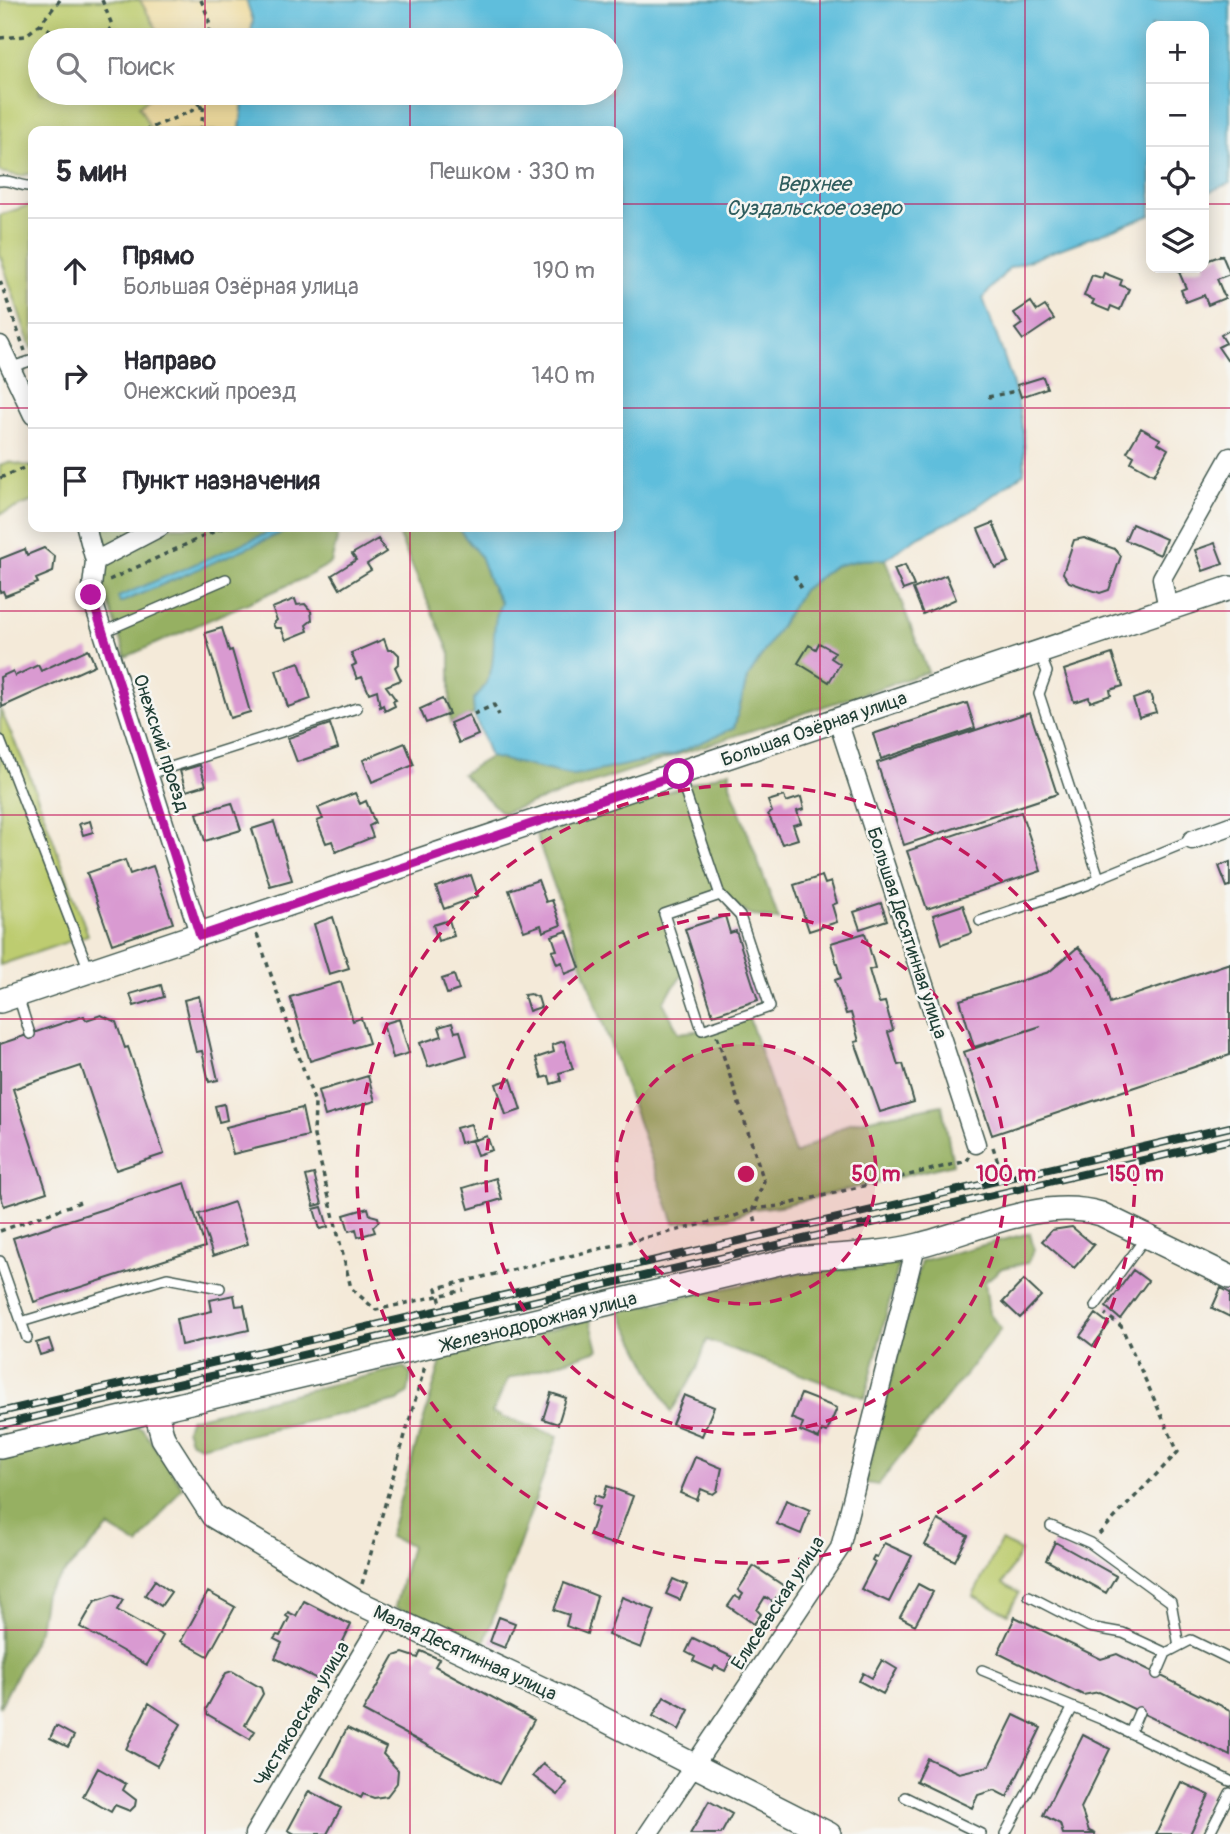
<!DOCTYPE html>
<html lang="ru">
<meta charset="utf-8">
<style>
body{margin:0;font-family:Pangolin,sans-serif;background:#f7f7f7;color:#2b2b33}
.controls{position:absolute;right:21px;top:21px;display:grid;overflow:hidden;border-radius:14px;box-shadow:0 4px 18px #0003}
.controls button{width:63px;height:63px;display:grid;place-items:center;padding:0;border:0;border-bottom:2px solid #e1e1e2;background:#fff;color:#2b2b33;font:35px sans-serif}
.stop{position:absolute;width:21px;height:21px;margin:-16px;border:5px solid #b5179e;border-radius:50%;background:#fff}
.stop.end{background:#b5179e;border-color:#fff;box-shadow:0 2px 7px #0008}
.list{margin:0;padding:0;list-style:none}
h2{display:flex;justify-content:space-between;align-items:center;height:91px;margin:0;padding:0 28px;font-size:30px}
h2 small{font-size:23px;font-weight:400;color:#7c7c81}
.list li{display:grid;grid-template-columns:46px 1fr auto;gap:21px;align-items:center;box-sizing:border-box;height:105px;padding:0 28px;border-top:2px solid #e1e1e2}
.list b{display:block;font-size:26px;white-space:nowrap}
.list p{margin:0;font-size:23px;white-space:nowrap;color:#7c7c81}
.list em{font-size:23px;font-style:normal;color:#7c7c81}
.icon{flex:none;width:38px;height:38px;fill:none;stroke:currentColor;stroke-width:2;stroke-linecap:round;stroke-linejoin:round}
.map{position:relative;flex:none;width:1230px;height:1834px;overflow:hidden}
.search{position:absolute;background:#fff;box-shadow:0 4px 18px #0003;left:28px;top:28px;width:595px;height:77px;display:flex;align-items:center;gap:18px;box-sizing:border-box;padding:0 24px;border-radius:38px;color:#7c7c81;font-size:26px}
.panel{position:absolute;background:#fff;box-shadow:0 4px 18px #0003;left:28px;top:126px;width:595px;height:406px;border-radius:14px}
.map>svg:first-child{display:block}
.green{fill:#bdcc6f;stroke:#6e8452;stroke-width:2}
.forest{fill:#96b062;stroke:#5a764b;stroke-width:2}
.sand{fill:#eeda9e;stroke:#868c69;stroke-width:2}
.water{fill:#5ebedc;stroke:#3e7e88;stroke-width:2}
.building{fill:#d99ad1}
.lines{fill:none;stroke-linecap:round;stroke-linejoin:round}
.service-casing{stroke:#3f574d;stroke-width:12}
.minor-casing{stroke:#3f574d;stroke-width:21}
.tertiary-casing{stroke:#3f574d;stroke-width:26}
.path{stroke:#3f574d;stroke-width:3.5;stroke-dasharray:5 5;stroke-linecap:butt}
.service{stroke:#fff;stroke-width:9}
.minor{stroke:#fff;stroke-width:18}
.tertiary{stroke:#fff;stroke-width:23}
.rail-casing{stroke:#1f3d34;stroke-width:8}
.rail{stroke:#f6f6f2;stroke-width:5;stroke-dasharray:16;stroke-linecap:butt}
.route{stroke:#b5179e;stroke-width:9}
.grid{fill:none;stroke:#c2185b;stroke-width:2;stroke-opacity:0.55}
.ring{fill:none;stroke:#c2185b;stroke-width:3.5;stroke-dasharray:12 9}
.labels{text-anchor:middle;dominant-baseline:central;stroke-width:5;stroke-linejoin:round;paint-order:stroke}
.street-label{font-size:19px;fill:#1f3d34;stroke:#f6f6f2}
.water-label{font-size:21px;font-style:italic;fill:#2f5d5e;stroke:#f6f6f2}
.centre{fill:#c2185b;stroke:#f6f6f2;stroke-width:3.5}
.ring-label{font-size:21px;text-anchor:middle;font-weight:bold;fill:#c2185b;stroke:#f6f6f2;stroke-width:5;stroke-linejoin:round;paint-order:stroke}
</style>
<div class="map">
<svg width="1230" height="1834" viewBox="0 0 1230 1834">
<rect width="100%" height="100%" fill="#f6f6f2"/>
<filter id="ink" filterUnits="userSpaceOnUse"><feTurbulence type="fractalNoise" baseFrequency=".0143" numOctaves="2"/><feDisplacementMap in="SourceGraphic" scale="14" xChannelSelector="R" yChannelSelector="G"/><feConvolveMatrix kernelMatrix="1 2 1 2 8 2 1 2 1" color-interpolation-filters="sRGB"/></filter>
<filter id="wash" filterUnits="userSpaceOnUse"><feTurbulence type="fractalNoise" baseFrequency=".00686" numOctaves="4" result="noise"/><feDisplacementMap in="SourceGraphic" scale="28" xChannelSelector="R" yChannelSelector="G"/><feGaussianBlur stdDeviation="1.57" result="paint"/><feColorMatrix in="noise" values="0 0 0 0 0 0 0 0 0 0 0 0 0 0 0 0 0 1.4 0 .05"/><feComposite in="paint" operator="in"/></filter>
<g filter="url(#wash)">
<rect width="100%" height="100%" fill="#f4ead9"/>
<path class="green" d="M0 0H140L163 40H40V93H155L139 106 152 131H33V173L20 176 0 172Z
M33 204V347L31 348 0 255V215Z
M8 462 33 467V501L0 514V465Z
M0 709 29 774 88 935 0 965Z
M1001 1541 1021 1551 1003 1584 1019 1593 1008 1614 973 1596Z"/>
<path class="forest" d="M93 527H281L119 597 120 603 295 527H340L331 563 306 577 126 657 105 593Z
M389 527H457L480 556 490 583 501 603C493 619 498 629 496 646 494 666 487 687 473 700L474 714 450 723V653L396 529Z
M885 559 928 672 502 813 462 774 490 757 574 776 735 725 747 679 803 590 834 566 860 560Z
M730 771V784L779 920 750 915 720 895 664 914 683 974 663 1002 679 1033 702 1030 748 1015 795 1154 849 1123 942 1105 953 1164 780 1206 753 1209 732 1217 674 1223 536 835Z
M1030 1233 1034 1250 1028 1263 1002 1268 985 1282 989 1313 1001 1329 878 1485 865 1483 921 1261Z
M899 1264 865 1398 707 1340 697 1369 671 1412 620 1311 791 1274Z
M590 1319 598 1350 508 1379 492 1413 558 1436 482 1649 395 1607 411 1545 389 1537 442 1358Z
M404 1367 411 1374 408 1392 398 1401 200 1446 190 1441 186 1429 189 1419Z
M126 1424 142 1428 182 1487 138 1545 109 1527 45 1593 39 1630 0 1707V1453Z"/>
<path class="sand" d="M140 0H246L253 20 250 40H163Z
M155 93H244L240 131H152L139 106Z"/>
<path class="water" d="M246 0H1230V183L1204 194V26H1151V215L1009 268 983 298C1003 356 1029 411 1024 473L968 513 916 538 885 559 860 560 834 566 803 590 747 679 734 728 673 755 574 776 490 757 474 714 473 700C506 670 485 635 501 603L490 583 480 556 457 527H618V131H240L244 93H611V40H250L253 20Z
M281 527H295L120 603 118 597Z"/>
<g id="blocks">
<path class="building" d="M1222 255 1230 274 1217 279 1225 298 1208 305 1204 295 1186 302 1181 290 1186 288 1179 272 1204 268V262Z
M1104 273 1122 280 1120 285 1129 289 1120 310 1111 306 1109 311 1092 304 1094 300 1084 296 1092 275 1102 278Z
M1031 302 1037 311 1045 306 1054 319 1023 340 1015 329 1022 324 1014 313Z
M1230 330V358L1227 360 1218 347 1226 343 1221 335Z
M1043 377 1047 388 1021 397 1017 385Z
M1141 428 1160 439 1158 443 1168 449 1154 475 1131 462 1134 456 1127 452Z
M993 523 1009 562 995 568 978 529Z
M1132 524 1166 539 1160 555 1125 540Z
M1084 538 1115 549 1121 556 1109 590 1100 593 1069 582 1063 573 1074 540Z
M378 539 386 552 367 564 371 570 340 589 332 575 356 560 352 554Z
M1215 543 1223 564 1203 571 1195 550Z
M44 548 55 557 53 572 36 579 38 583 5 596 3 591 0 592V559L25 549 27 555Z
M905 565 914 586 903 590 894 569Z
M946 575 956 599 923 614 913 589Z
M295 599 297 605 305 604 311 611 312 620 306 625 308 631 286 640 281 628H275L273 624 277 620 272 608Z
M222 628 229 651 232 650 250 712 230 718 205 633Z
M384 639 388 650H394L399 655V663L395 667 401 680 386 686 396 700 393 701 395 706 385 711 383 705 380 707 377 690 369 693 362 677 357 679 352 666 356 664 351 653Z
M819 643 835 652 831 658 840 664 829 682 798 663 809 645 816 649Z
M88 649 95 665 2 707 0 677 13 671 15 676 38 665 41 671Z
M1112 654 1123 686 1110 690 1111 695 1090 702 1089 697 1074 702 1064 670Z
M299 662 311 699 288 707 276 670Z
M1150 693 1156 712 1139 717 1133 699Z
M442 699 449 714 426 723 420 709Z
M967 703 975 728 881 759 873 734Z
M1030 712 1057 794 904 845 877 763Z
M469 715 478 735 459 743 450 723Z
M330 724 338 748 297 762 288 738Z
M405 743 414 765 372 782 363 760Z
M200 765 206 785 186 791 180 771Z
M355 793 360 804 366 801 375 823 369 826 373 837 336 852 332 841 326 843 317 821 323 819 318 808Z
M784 796 786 802 801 797 804 809 797 811 801 823 793 825 798 839 782 844 768 814 772 812 768 801Z
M232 803 241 830 205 841 197 813Z
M1021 812 1041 871 927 909 907 851Z
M90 821 93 832 83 835 79 824Z
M274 822 292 880 270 886 252 829Z
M125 860 130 874 153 866 173 923 112 944 87 873Z
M1230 862V886L1227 887 1219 866Z
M471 875 478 896 444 909 436 887Z
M822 876 825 884 831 882 837 903 832 905 837 922 809 931 794 885Z
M538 880 546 902 552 900 561 925 543 932 541 925 524 931 509 890Z
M881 903 887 920 860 929 854 912Z
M963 905 972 933 942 944 933 915Z
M725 916 730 933 736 931 758 1000 713 1015 685 929Z
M333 917 349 968 329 974 314 924Z
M449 920 454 936 438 941 433 925Z
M567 931 580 968 565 974 562 962 557 964 552 951 557 950 552 936Z
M865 933 875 968 869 970 879 1003 885 1002 893 1030 888 1032 898 1065 903 1064 914 1102 880 1112 855 1042 859 1041 851 1013 846 1014 835 980 841 978 831 943Z
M1078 947 1103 976 1110 1003 1230 963V1055L992 1135 964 1052 1041 1026 974 1047 960 1000 1049 972Z
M454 975 459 990 447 994 442 979Z
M341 982 353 1021 361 1018 369 1043 310 1061 290 997Z
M161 985 164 997 134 1006 130 994Z
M530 994 538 997 541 1007 529 1011 524 995Z
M199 996 218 1080 209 1082 202 1051 196 1052 184 1000Z
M101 1015 116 1022 125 1048 128 1047 164 1154 116 1170 81 1066 13 1089 47 1192 4 1206 0 1193V1044L84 1016 86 1020Z
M399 1019 409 1053 393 1058 383 1024Z
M452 1023 455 1032 460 1031 467 1055 428 1067 420 1043 442 1036 439 1027Z
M564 1041 573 1069 559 1073 561 1081 551 1084 549 1076 542 1078 536 1058 554 1052 552 1045Z
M368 1076 375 1101 325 1116 318 1091Z
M511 1079 521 1110 506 1115 496 1084Z
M224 1104 227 1120 219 1122 215 1106Z
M302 1108 308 1136 233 1154 226 1127Z
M471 1124 475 1139 460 1143 456 1128Z
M487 1136 492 1150 477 1155 472 1141Z
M314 1174 322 1204 314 1206 306 1176Z
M496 1178 502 1199 469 1209 463 1188Z
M185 1183 205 1247 34 1302 13 1238Z
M234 1202 248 1244 213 1256 199 1214Z
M322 1207 328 1227 320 1229 314 1209Z
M368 1208 370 1215 378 1217 379 1221 373 1227 375 1232 358 1237 356 1229 349 1231 344 1215Z
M1072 1227 1094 1245 1074 1268 1042 1241 1052 1230Z
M1133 1270 1148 1281 1120 1319 1106 1307Z
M1024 1280 1041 1296 1020 1318 1003 1302Z
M1221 1288 1230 1293V1317L1212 1308Z
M234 1295 236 1306 244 1305 249 1330 181 1345 176 1319 212 1311 210 1300Z
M1096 1314 1109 1324 1093 1346 1080 1336Z
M49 1339 53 1351 40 1355 36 1343Z
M551 1393 566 1398 558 1424 543 1419Z
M801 1394 837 1408 827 1432 822 1430 819 1439 800 1431 803 1423 791 1418Z
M684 1395 714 1407 702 1436 672 1424Z
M695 1457 722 1468 717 1491 713 1494 701 1489 697 1500 680 1493Z
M607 1486 633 1496 615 1545 589 1536 599 1507 592 1505 595 1495 603 1498Z
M786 1500 810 1510 801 1534 777 1524Z
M938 1520 968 1536 955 1561 925 1545Z
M1055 1542 1116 1576 1106 1593 1046 1560Z
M884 1543 912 1556 889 1602 861 1589 875 1562 872 1560 874 1556 877 1557Z
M754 1566 784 1586 773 1602 765 1597 757 1610 761 1614 754 1624 728 1606 735 1596 740 1599 743 1594 738 1590Z
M673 1579 687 1585 680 1600 666 1594Z
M155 1580 171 1592 161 1606 145 1595Z
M564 1583 597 1596 587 1634 566 1626 569 1615 554 1610Z
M918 1584 933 1592 915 1625 900 1617Z
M208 1592 235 1607 208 1656 181 1641Z
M113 1595 123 1600 117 1610 163 1636 147 1665 80 1627 95 1601Z
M622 1597 655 1610 641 1648 608 1635Z
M304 1601 351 1625 323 1682 275 1658 282 1643 274 1639 277 1635 280 1636 289 1618 286 1616 288 1612 296 1616Z
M499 1617 515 1623 505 1648 490 1642Z
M1015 1617 1101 1659 1117 1654 1230 1710V1756L1099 1692 1083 1695 998 1653Z
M693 1638 732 1657 725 1671 715 1666 713 1670 693 1661 695 1657 686 1652Z
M421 1651 439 1659 435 1666 534 1720 499 1784 363 1711 394 1656 403 1653 418 1658Z
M882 1660 897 1669 883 1694 859 1681 863 1673 872 1678Z
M232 1671 261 1688 263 1694 245 1725 255 1731 250 1739 207 1714 206 1709 226 1673Z
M664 1697 689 1710 679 1730 653 1716Z
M149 1703 181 1724 157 1766 126 1749Z
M1014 1715 1041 1728 1007 1797 994 1790 978 1795 972 1808 916 1781 927 1758 959 1773 989 1766Z
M56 1726 74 1736 68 1747 50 1738Z
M347 1728 386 1747 383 1754 398 1770 397 1783 387 1796 374 1798 363 1794 361 1798 322 1777Z
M1083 1735 1110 1749 1081 1808 1089 1831 1096 1834H1063L1060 1824 1043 1815Z
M543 1764 567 1783 558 1795 533 1776Z
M98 1768 126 1784 123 1790 136 1800 135 1806 130 1811 115 1805 111 1812 83 1796Z
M1181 1782 1209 1795 1190 1834H1156Z
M309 1791 341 1808 327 1834H295L288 1830Z
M709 1801 732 1814 721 1834H690Z"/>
</g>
</g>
<g filter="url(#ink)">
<use href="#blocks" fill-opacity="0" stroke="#3f574d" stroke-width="2"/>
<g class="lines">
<defs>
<path id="service" d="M0 181C12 179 21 188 33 186
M9 368 33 360
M103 632 226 579
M0 740 89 970
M149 774 357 708
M679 774 720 895 740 916 770 1007 702 1030 664 914 720 895
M1099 878 1192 840
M980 921 1087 885 1099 878 1039 694 1047 672 1040 654
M18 996 30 1034
M0 1261 27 1338
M1095 1306 1146 1237
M21 1322 167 1278 220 1288
M1051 1526 1090 1543 1171 1602 1179 1646
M1029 1596 1089 1627 1123 1633 1166 1653 1191 1640 1230 1659
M982 1670 1101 1719 1230 1781
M1157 1674 1166 1653
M1130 1733 1139 1712
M905 1797 981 1834
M1005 1834 1072 1709
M1209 1834 1230 1793"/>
<path id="minor" d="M0 345 33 415
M86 527 95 561 91 595 200 936
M95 561 160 527
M1168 609 1162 578 1230 457
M838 721 976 1144
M1192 840 1230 826
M254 1834 385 1615
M648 1834 840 1548 916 1246"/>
<path id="tertiary" d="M0 1001 1230 588
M156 1412 163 1438 213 1516 357 1602 564 1699 829 1834
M0 1447 796 1259C836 1255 880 1255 919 1245 976 1231 1042 1196 1101 1214L1230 1277"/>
</defs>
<use href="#service" class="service-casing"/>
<use href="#minor" class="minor-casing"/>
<use href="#tertiary" class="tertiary-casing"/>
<path class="path" d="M60 0 40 24 66 40
M102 0 112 25 104 40
M201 0 209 19V40
M0 38 25 36 40 24
M180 93 202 106
M144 131 203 106
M201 131 205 93
M0 281 25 351
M988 397 1016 391
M0 478 33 464
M794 575 803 590
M109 580 224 527
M474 714 494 705 499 715
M257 934 315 1103 314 1136 351 1288 376 1310 464 1290
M717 1036 764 1181 753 1209 756 1223
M993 1147 1000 1168
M0 1231 83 1201
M445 1321 437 1288 732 1217 753 1209 780 1206 967 1161 969 1157
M1099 1534 1178 1452 1121 1326 1105 1314
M362 1584 425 1366"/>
<use href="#service" class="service"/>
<use href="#minor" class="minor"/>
<use href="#tertiary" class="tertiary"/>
<defs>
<path id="rail" d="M0 1412 1230 1127
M0 1425 1230 1140"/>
</defs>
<use href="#rail" class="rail-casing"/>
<use href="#rail" class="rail"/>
</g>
</g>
<g class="lines" filter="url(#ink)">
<path class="route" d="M91 595 200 936 679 774"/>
</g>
<path class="grid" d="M205 0V40M410 0V40M615 0V131M820 0V1834M1025 0V1834M205 93V131M410 93V131M0 204H33M618 204H1151M1204 204H1230M0 408H33M618 408H1230M205 527V1834M410 527V1834M615 527V1834M0 611H1230M0 815H1230M0 1019H1230M0 1223H1230M0 1426H1230M0 1630H1230"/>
<circle cx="746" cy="1174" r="130" fill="#c2185b" fill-opacity=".12"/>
<g class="ring">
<circle cx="746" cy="1174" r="130"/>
<circle cx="746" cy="1174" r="260"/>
<circle cx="746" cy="1174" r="389"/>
</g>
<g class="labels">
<g class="street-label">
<text transform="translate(814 729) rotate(-19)">Большая Озёрная улица</text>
<text transform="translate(161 743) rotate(72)">Онежский проезд</text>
<text transform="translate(907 933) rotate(72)">Большая Десятинная улица</text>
<text transform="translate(539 1322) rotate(-14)">Железнодорожная улица</text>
<text transform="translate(778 1603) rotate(-57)">Елисеевская улица</text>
<text transform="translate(465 1653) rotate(25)">Малая Десятинная улица</text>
<text transform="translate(302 1714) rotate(-59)">Чистяковская улица</text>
</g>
<g class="water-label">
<text x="814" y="184">Верхнее<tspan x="814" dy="24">Суздальское озеро</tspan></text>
</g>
</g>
<circle cx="746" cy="1174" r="10" class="centre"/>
<g class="ring-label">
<text x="876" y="1181">50 m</text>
<text x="1006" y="1181">100 m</text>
<text x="1135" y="1181">150 m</text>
</g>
</svg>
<div class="controls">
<button>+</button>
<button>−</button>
<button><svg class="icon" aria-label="locate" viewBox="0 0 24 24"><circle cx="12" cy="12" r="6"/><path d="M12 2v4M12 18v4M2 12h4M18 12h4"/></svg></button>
<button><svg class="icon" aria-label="layers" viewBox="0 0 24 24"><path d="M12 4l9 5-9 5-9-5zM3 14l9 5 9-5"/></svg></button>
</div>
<div class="stop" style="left:679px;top:774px"></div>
<div class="stop end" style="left:91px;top:595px"></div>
<div class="search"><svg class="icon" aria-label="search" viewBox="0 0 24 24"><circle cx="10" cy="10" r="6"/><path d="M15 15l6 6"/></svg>Поиск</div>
<section class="panel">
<h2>5 мин<small>Пешком · 330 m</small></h2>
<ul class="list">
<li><svg class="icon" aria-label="ahead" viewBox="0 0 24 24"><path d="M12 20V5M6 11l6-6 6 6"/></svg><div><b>Прямо</b><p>Большая Озёрная улица</p></div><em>190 m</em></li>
<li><svg class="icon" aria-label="right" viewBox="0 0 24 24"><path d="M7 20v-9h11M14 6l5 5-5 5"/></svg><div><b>Направо</b><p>Онежский проезд</p></div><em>140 m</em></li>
<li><svg class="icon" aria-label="arrive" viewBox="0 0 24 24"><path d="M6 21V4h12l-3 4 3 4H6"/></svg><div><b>Пункт назначения</b></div></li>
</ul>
</section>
</div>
